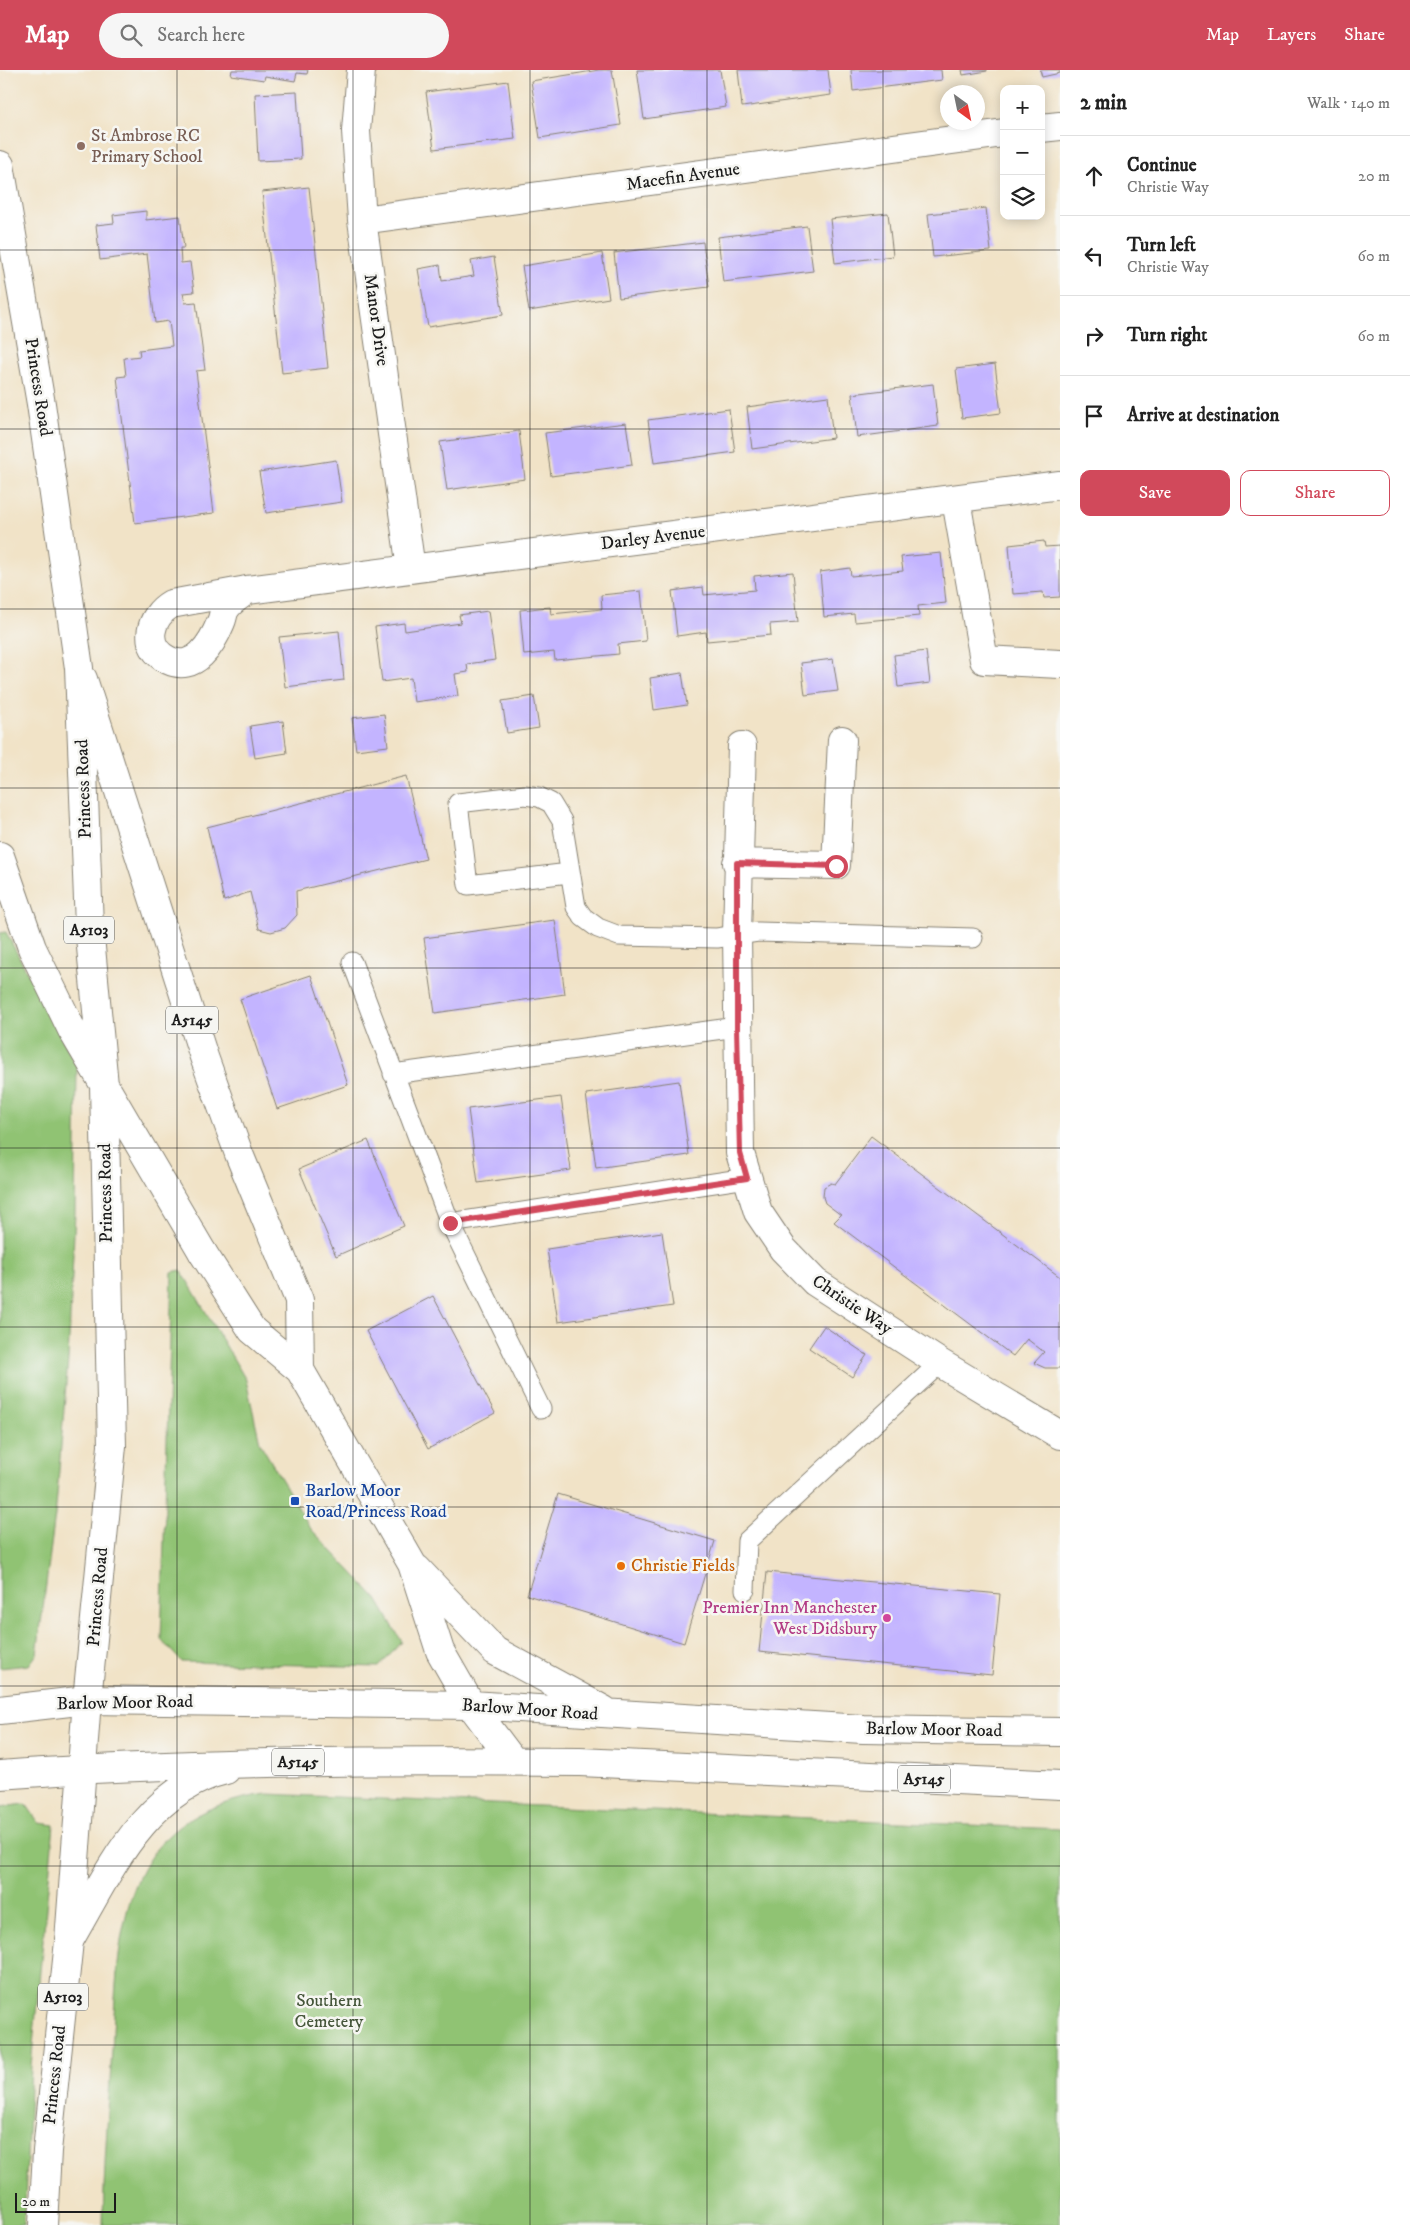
<!DOCTYPE html>
<meta charset="utf-8">
<style>
body{margin:0;font-family:"IM FELL DW Pica",serif;background:#f6f6f6;color:#222}
.controls{position:absolute;right:15px;top:15px;display:grid;overflow:hidden;border-radius:10px;box-shadow:0 2px 12px #0003}
.controls button{width:45px;height:45px;display:grid;place-items:center;padding:0;border:0;border-bottom:1px solid #e0e0e0;background:#fff;color:#222;font:25px sans-serif}
.compass{position:absolute;left:940px;top:15px;width:45px;height:45px;border-radius:50%;background:#fff;box-shadow:0 2px 12px #0003;rotate:147deg}
.scale{position:absolute;left:15px;bottom:12px;width:101px;box-sizing:border-box;padding-left:5px;border:2px solid #1c1c1c;border-top:0;font-size:14px;line-height:18px;white-space:nowrap;color:#1c1c1c;-webkit-text-stroke:4px #f6f6f2;paint-order:stroke}
.stop{position:absolute;width:15px;height:15px;margin:-11px;border:4px solid #d1495b;border-radius:50%;background:#fff}
.stop.end{background:#d1495b;border-color:#fff;box-shadow:0 1px 5px #0008}
.list{margin:0;padding:0;list-style:none}
h2{display:flex;justify-content:space-between;align-items:center;height:65px;margin:0;padding:0 20px;font-size:21px}
h2 small{font-size:16px;font-weight:400;color:#767676}
.list li{display:grid;grid-template-columns:32px 1fr auto;gap:15px;align-items:center;box-sizing:border-box;height:80px;padding:0 20px;border-top:1px solid #e0e0e0}
.list b{display:block;font-size:19px;white-space:nowrap}
.list p{margin:0;font-size:16px;white-space:nowrap;color:#767676}
.list em{font-size:16px;font-style:normal;color:#767676}
.actions{display:flex;gap:10px;padding:15px 20px}
.actions a{flex:1;padding:11px 0;border:1px solid #d1495b;border-radius:10px;text-align:center;font-size:18px;color:#d1495b}
.actions .main{background:#d1495b;color:#fff}
.icon{flex:none;width:28px;height:28px;fill:none;stroke:currentColor;stroke-width:2;stroke-linecap:round;stroke-linejoin:round}
.map{position:relative;flex:none;width:1060px;height:2155px;overflow:hidden}
header{display:flex;align-items:center;gap:30px;box-sizing:border-box;height:70px;padding:0 25px;background:#d1495b;color:#fff}
header strong{font-size:24px}
nav{display:flex;gap:28px;margin-inline-start:auto;font-size:18px}
.search{width:350px;height:45px;background:#f6f6f6;display:flex;align-items:center;gap:12px;box-sizing:border-box;padding:0 18px;border-radius:28px;color:#767676;font-size:19px}
main{display:flex}
aside{flex:1;background:#fff}
.map>svg:first-child{display:block}
.green{fill:#90c373;stroke:#567048}
.building{fill:#c3b4ff}
.lines{fill:none;stroke-linecap:round;stroke-linejoin:round}
.service-casing{stroke:#868072;stroke-width:21}
.minor-casing{stroke:#868072;stroke-width:30}
.primary-casing{stroke:#868072;stroke-width:30}
.trunk-casing{stroke:#868072;stroke-width:30}
.service{stroke:#fff;stroke-width:19}
.minor{stroke:#fff;stroke-width:28}
.primary{stroke:#fff;stroke-width:28}
.trunk{stroke:#fff;stroke-width:28}
.route{stroke:#d1495b;stroke-width:6}
.grid{fill:none;stroke:#1c1c1c;stroke-width:1;stroke-opacity:0.55}
.education-dot{fill:#8d6e63;stroke:#f6f6f2;stroke-width:2}
.transit-dot{fill:#1a4fb4;stroke:#f6f6f2;stroke-width:2}
.food-dot{fill:#e8710a;stroke:#f6f6f2;stroke-width:2}
.hotel-dot{fill:#d1479c;stroke:#f6f6f2;stroke-width:2}
.labels{text-anchor:middle;dominant-baseline:central;stroke-width:5;stroke-linejoin:round;paint-order:stroke}
.shield{fill:#f6f6f2;stroke:#5d5d5c;stroke-width:1}
.shield-label{font-size:16px;font-weight:bold;fill:#1c1c1c}
.education-label{font-size:18px;fill:#785e54;stroke:#f6f6f2;text-anchor:start}
.street-label{font-size:18px;fill:#1c1c1c;stroke:#f6f6f2}
.transit-label{font-size:18px;fill:#164399;stroke:#f6f6f2;text-anchor:start}
.food-label{font-size:18px;fill:#c56008;stroke:#f6f6f2;text-anchor:start}
.hotel-label{font-size:18px;fill:#b23c85;stroke:#f6f6f2;text-anchor:end}
.park-label{font-size:18px;fill:#45563a;stroke:#f6f6f2}
</style>
<header>
<strong>Map</strong>
<div class="search"><svg class="icon" aria-label="search" viewBox="0 0 24 24"><circle cx="10" cy="10" r="6"/><path d="M15 15l6 6"/></svg>Search here</div>
<nav><a>Map</a><a>Layers</a><a>Share</a></nav>
</header>
<main>
<div class="map">
<svg width="1060" height="2155" viewBox="0 0 1060 2155">
<rect width="100%" height="100%" fill="#f6f6f2"/>
<filter id="ink" filterUnits="userSpaceOnUse"><feTurbulence type="fractalNoise" baseFrequency=".02" numOctaves="2"/><feDisplacementMap in="SourceGraphic" scale="10" xChannelSelector="R" yChannelSelector="G"/><feConvolveMatrix kernelMatrix="1 2 1 2 8 2 1 2 1" color-interpolation-filters="sRGB"/></filter>
<filter id="wash" filterUnits="userSpaceOnUse"><feTurbulence type="fractalNoise" baseFrequency=".0096" numOctaves="4" result="noise"/><feDisplacementMap in="SourceGraphic" scale="20" xChannelSelector="R" yChannelSelector="G"/><feGaussianBlur stdDeviation="1.12" result="paint"/><feColorMatrix in="noise" values="0 0 0 0 0 0 0 0 0 0 0 0 0 0 0 0 0 1.4 0 .05"/><feComposite in="paint" operator="in"/></filter>
<g filter="url(#wash)">
<rect width="100%" height="100%" fill="#f1e3c7"/>
<path class="green" d="M6 862 77 997 75 1143 68 1290 56 1437 37 1584 29 1595 0 1598V863Z
M181 1200 246 1310 260 1373 311 1459 377 1529 402 1572 379 1597 182 1592 161 1570 172 1202Z
M268 1724 1060 1759V2155H103C104 2097 108 2039 112 1981 119 1860 117 1743 268 1724Z
M26 1734 39 1753 54 1755 31 1996 24 2155H0V1737Z"/>
<g id="blocks">
<path class="building" d="M232 0H308L307 4 297 3 295 11 265 6 264 10 231 5Z
M599 0H612L621 55 540 68 531 11Z
M637 0H720L726 37 644 49Z
M738 0H828L831 25 742 37Z
M851 0H941L942 10 853 21Z
M962 0H987V1L963 5Z
M1040 0H1060V3L1042 7Z
M508 11 515 69 434 79 426 22Z
M297 22 301 89 258 91 255 24Z
M309 117 328 298 282 303 262 122Z
M986 138 991 181 933 187 928 144Z
M146 141V150L180 146 184 178H180L181 193 190 192 194 222 183 223 185 233 196 232 205 300 196 301 214 443 135 453 117 307 126 306 124 288 140 286 139 280 172 276 169 251 155 253 147 184 100 190 96 155 114 153 113 145Z
M888 143 893 186 835 193 830 149Z
M807 156 813 201 723 212 718 167Z
M703 172 709 217 619 228 614 183Z
M602 183 609 228 529 241 522 196Z
M494 187 503 245 428 257 418 199 440 195 442 211 474 206 471 191Z
M995 294 1001 343 962 348 956 299Z
M933 314 938 356 857 367 852 324Z
M828 326 833 368 752 379 747 337Z
M729 339 735 382 654 393 648 350Z
M626 353 632 395 551 406 545 363Z
M519 361 525 409 447 420 440 372Z
M336 390 342 432 266 443 259 402Z
M1044 471 1045 477 1060 476V527L1044 528 1043 522 1013 524 1009 475Z
M941 483 946 533 918 536 919 546 855 552 854 544 824 547 820 502 850 498 851 506 903 501 901 487Z
M793 502 798 552 770 554 771 565 707 571 706 562 677 566 672 521 703 517 704 525 755 520 754 506Z
M641 521 646 571 618 574 619 584 555 590 554 582 524 585 520 540 550 537 551 544 602 539 601 525Z
M488 541 495 590 467 594 468 602 455 604 458 626 414 632 411 608 382 612 375 557 404 553 405 561 461 553 459 545Z
M339 561 344 610 285 617 279 567Z
M926 581 930 613 898 617 894 585Z
M833 589 838 621 805 625 801 593Z
M682 603 687 635 654 640 650 608Z
M534 626 539 658 507 663 502 631Z
M384 644 388 676 356 680 352 648Z
M283 651 287 683 255 688 250 656Z
M406 706 426 789 296 821 297 845 285 858 271 862 259 859 250 822 224 831 207 757Z
M555 850 565 924 435 943 424 868Z
M311 905 348 1015 277 1039 240 929Z
M679 1011 689 1085 596 1098 586 1024Z
M561 1027 571 1100 478 1113 468 1039Z
M871 1066 1060 1207V1298H1045L1034 1293 1044 1282 1027 1269 1013 1286 834 1152 841 1145 825 1133 823 1127 824 1117 831 1113 835 1114Z
M368 1070 404 1156 336 1186 299 1099Z
M662 1162 673 1236 558 1252 547 1179Z
M433 1226 495 1343 428 1379 366 1261Z
M824 1256 867 1285 852 1307 809 1278Z
M558 1424 715 1471 684 1573 527 1525Z
M767 1502 1000 1524 992 1605 759 1582Z"/>
</g>
</g>
<g filter="url(#ink)">
<use href="#blocks" fill-opacity="0" stroke="#868072" stroke-width="1"/>
<g class="lines">
<defs>
<path id="service" d="M569 803 468 815 458 733 525 725 539 727 551 733 562 751 576 837 583 847 598 858 619 866 717 868 758 862 973 868
M352 892 450 1153 541 1339
M393 1004 737 957
M450 1153 747 1108
M745 1520 747 1471 940 1293"/>
<path id="minor" d="M361 0 356 61 362 150 411 499
M1041 58 1060 56
M362 150 1004 63
M956 430 984 590 1060 594
M247 520 1060 415
M247 520C241 525 230 531 226 538 223 542 223 548 221 552 212 574 195 603 168 590 141 577 150 546 171 534Z
M742 676 737 864 740 1083 758 1142 783 1179 815 1212 940 1293 1060 1365
M737 793 836 795 842 670"/>
<path id="primary" d="M83 609 204 987 239 1084 299 1230 300 1300
M203 1183 252 1260 300 1300 412 1494 440 1581 471 1635 513 1691
M417 1499 495 1581 604 1640
M0 1640 87 1630 471 1635 863 1659 1060 1662
M0 1705C193 1691 387 1690 580 1692L1060 1715
M69 1871C108 1805 143 1720 226 1700"/>
<path id="trunk" d="M0 95 41 334 79 598 89 856 104 1015 112 1376 87 1630 69 1871 47 2081 43 2155
M0 786 32 878 72 960 203 1183"/>
</defs>
<use href="#service" class="service-casing"/>
<use href="#minor" class="minor-casing"/>
<use href="#primary" class="primary-casing"/>
<use href="#trunk" class="trunk-casing"/>
<use href="#service" class="service"/>
<use href="#minor" class="minor"/>
<use href="#primary" class="primary"/>
<use href="#trunk" class="trunk"/>
</g>
</g>
<g class="lines" filter="url(#ink)">
<path class="route" d="M450 1153 747 1108 740 1083 737 957V793L836 796"/>
</g>
<path class="grid" d="M177 0V2155M353 0V2155M530 0V2155M707 0V2155M883 0V2155M0 180H1060M0 359H1060M0 539H1060M0 718H1060M0 898H1060M0 1078H1060M0 1257H1060M0 1437H1060M0 1616H1060M0 1796H1060M0 1975H1060"/>
<circle class="education-dot" cx="81" cy="76" r="5"/>
<rect class="transit-dot" x="290" y="1426" width="10" height="10" rx="2.5"/>
<circle class="food-dot" cx="621" cy="1496" r="5"/>
<circle class="hotel-dot" cx="887" cy="1548" r="5"/>
<g class="labels">
<g class="shield">
<rect x="64" y="846.5" width="50" height="27" rx="4"/>
<rect x="166" y="936.5" width="52" height="27" rx="4"/>
<rect x="272" y="1678.5" width="52" height="27" rx="4"/>
<rect x="898" y="1695.5" width="52" height="27" rx="4"/>
<rect x="38" y="1913.5" width="50" height="27" rx="4"/>
</g>
<g class="shield-label">
<text x="89" y="860">A5103</text>
<text x="192" y="950">A5145</text>
<text x="298" y="1692">A5145</text>
<text x="924" y="1709">A5145</text>
<text x="63" y="1927">A5103</text>
</g>
<g class="education-label">
<text x="91" y="66">St Ambrose RC<tspan x="91" dy="21">Primary School</tspan></text>
</g>
<g class="street-label">
<text transform="translate(683 107) rotate(-8)">Macefin Avenue</text>
<text transform="translate(376 250) rotate(82)">Manor Drive</text>
<text transform="translate(38 317) rotate(81)">Princess Road</text>
<text transform="translate(653 468) rotate(-7)">Darley Avenue</text>
<text transform="translate(84 719) rotate(-92)">Princess Road</text>
<text transform="translate(106 1123) rotate(-91)">Princess Road</text>
<text transform="translate(852 1235) rotate(34)">Christie Way</text>
<text transform="translate(98 1527) rotate(-85)">Princess Road</text>
<text transform="translate(125 1633) rotate(-1)">Barlow Moor Road</text>
<text transform="translate(530 1640) rotate(4)">Barlow Moor Road</text>
<text transform="translate(934 1660) rotate(1)">Barlow Moor Road</text>
<text transform="translate(55 2005) rotate(-84)">Princess Road</text>
</g>
<g class="transit-label">
<text x="305" y="1421">Barlow Moor<tspan x="305" dy="21">Road/Princess Road</tspan></text>
</g>
<g class="food-label">
<text x="631" y="1496">Christie Fields</text>
</g>
<g class="hotel-label">
<text x="877" y="1538">Premier Inn Manchester<tspan x="877" dy="21">West Didsbury</tspan></text>
</g>
<g class="park-label">
<text x="329" y="1931">Southern<tspan x="329" dy="21">Cemetery</tspan></text>
</g>
</g>
</svg>
<div class="controls">
<button>+</button>
<button>−</button>
<button><svg class="icon" aria-label="layers" viewBox="0 0 24 24"><path d="M12 4l9 5-9 5-9-5zM3 14l9 5 9-5"/></svg></button>
</div>
<svg class="compass" viewBox="-18 -18 36 36"><path d="M0-13l5 13h-10z" fill="#e53935"/><path d="M0 13l5-13h-10z" fill="#767676"/></svg>
<div class="scale">20 m</div>
<div class="stop" style="left:836px;top:796px"></div>
<div class="stop end" style="left:450px;top:1153px"></div>
</div>
<aside>
<h2>2 min<small>Walk · 140 m</small></h2>
<ul class="list">
<li><svg class="icon" aria-label="ahead" viewBox="0 0 24 24"><path d="M12 20V5M6 11l6-6 6 6"/></svg><div><b>Continue</b><p>Christie Way</p></div><em>20 m</em></li>
<li><svg class="icon" aria-label="left" viewBox="0 0 24 24"><path d="M17 20v-9H6M10 6l-5 5 5 5"/></svg><div><b>Turn left</b><p>Christie Way</p></div><em>60 m</em></li>
<li><svg class="icon" aria-label="right" viewBox="0 0 24 24"><path d="M7 20v-9h11M14 6l5 5-5 5"/></svg><div><b>Turn right</b></div><em>60 m</em></li>
<li><svg class="icon" aria-label="arrive" viewBox="0 0 24 24"><path d="M6 21V4h12l-3 4 3 4H6"/></svg><div><b>Arrive at destination</b></div></li>
</ul>
<div class="actions"><a class="main">Save</a><a>Share</a></div>
</aside>
</main>
